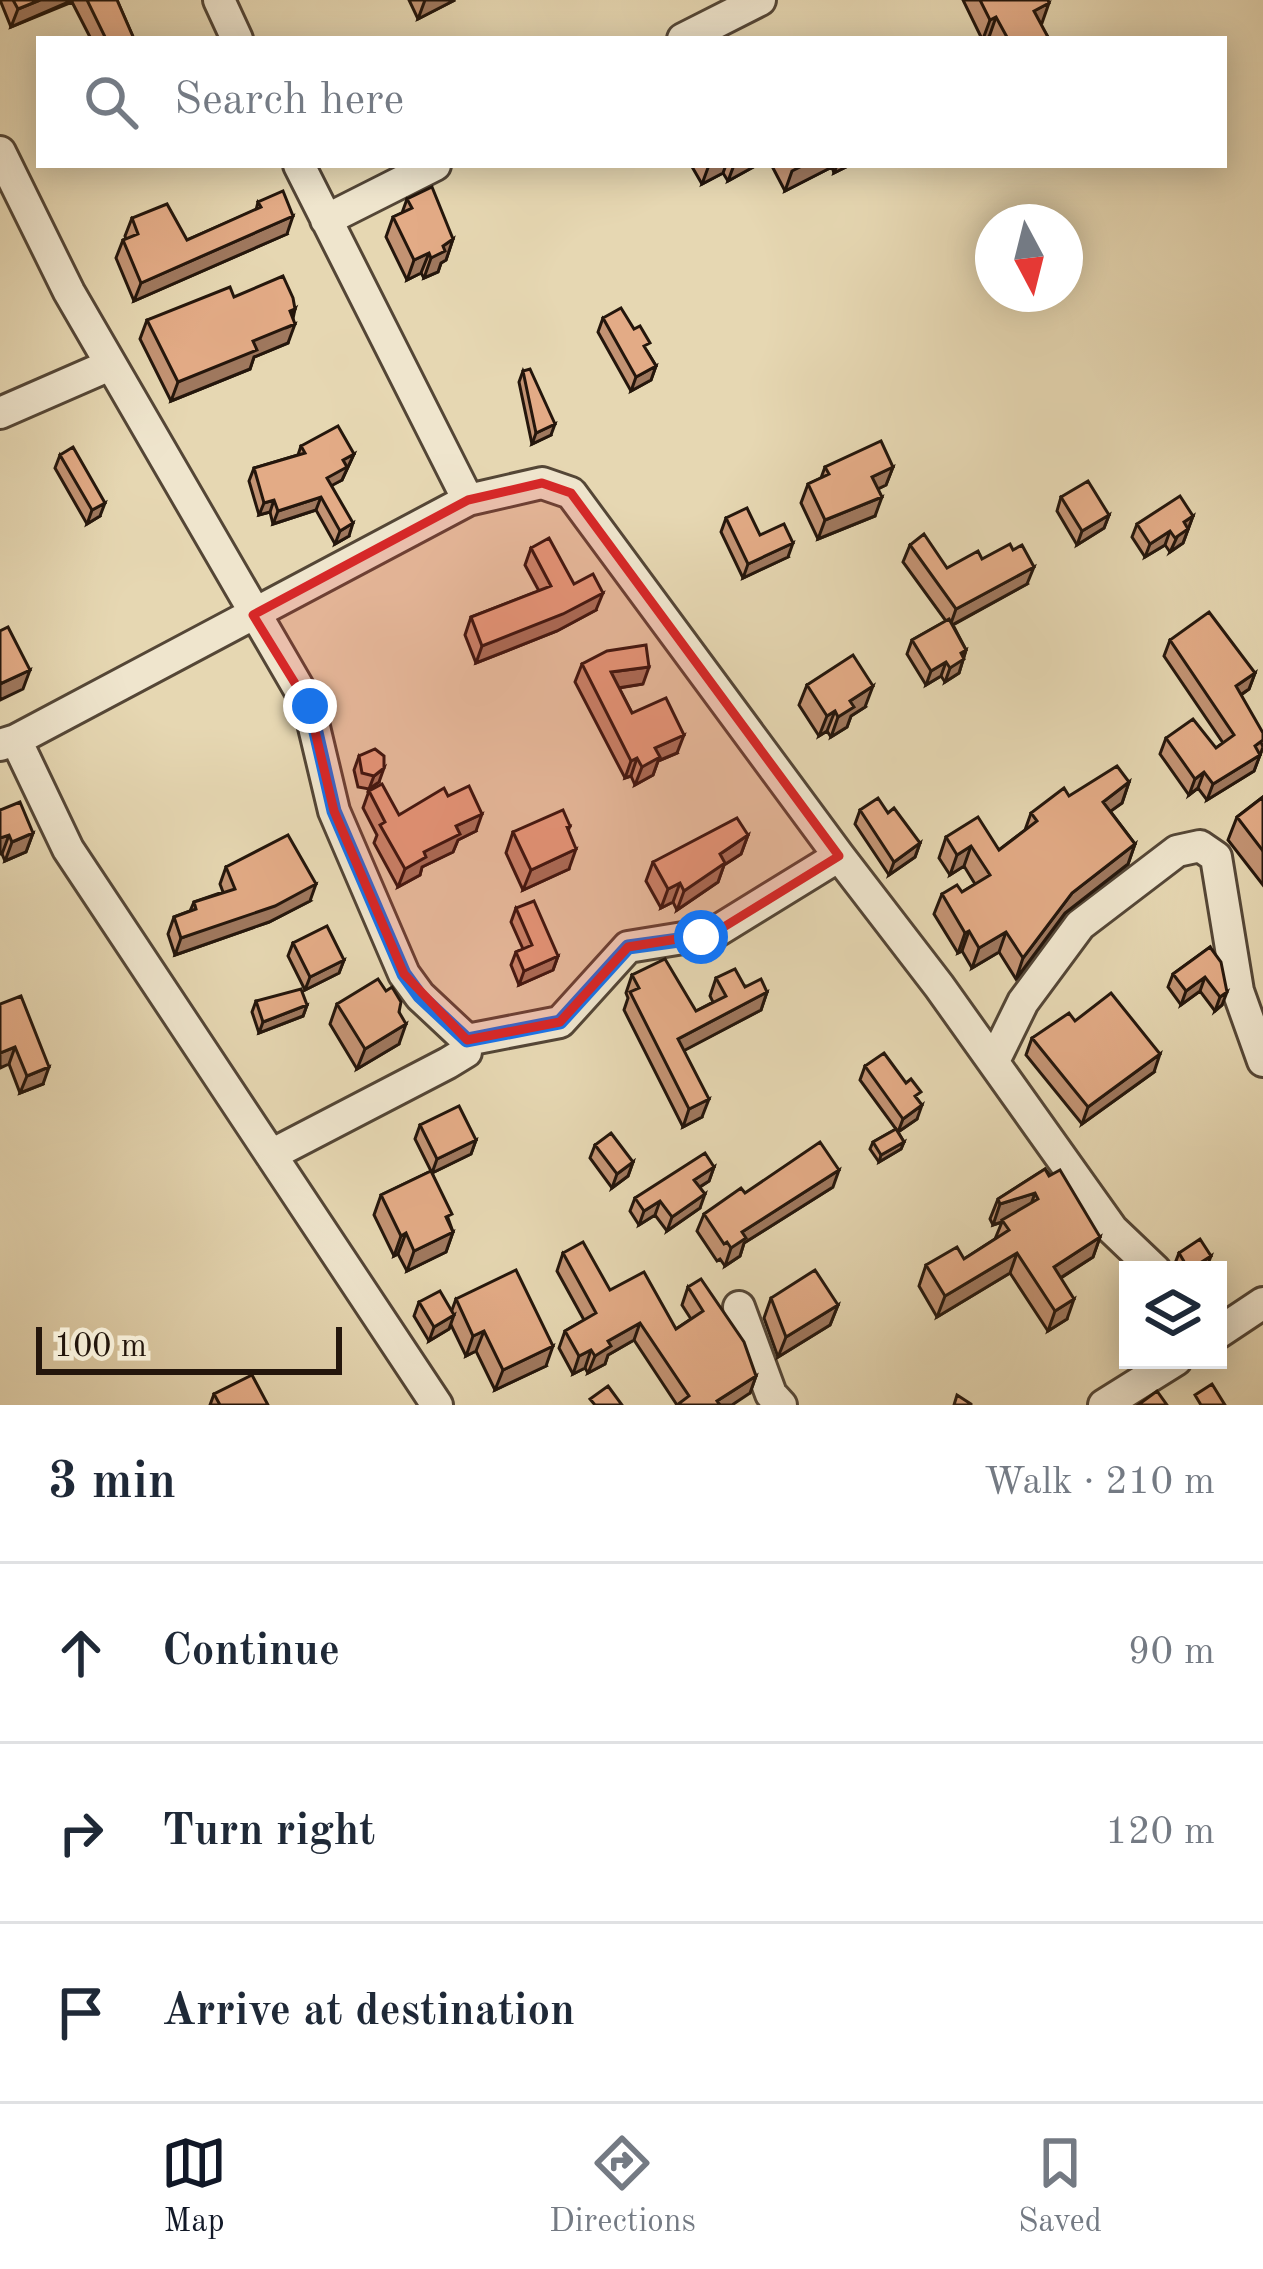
<!DOCTYPE html>
<meta charset="utf-8">
<style>
body{margin:0;font-family:"Old Standard TT",serif;background:#f6f6f7;color:#1f2937}
.controls{position:absolute;right:36px;bottom:36px;display:grid;overflow:hidden;border-radius:0px;box-shadow:0 6px 30px #0003}
.controls button{width:108px;height:108px;display:grid;place-items:center;padding:0;border:0;border-bottom:3px solid #e0e1e3;background:#fff;color:#1f2937;font:60px sans-serif}
.compass{position:absolute;left:975px;top:204px;width:108px;height:108px;border-radius:50%;background:#fff;box-shadow:0 6px 30px #0003;rotate:173deg}
.scale{position:absolute;left:36px;bottom:30px;width:306px;box-sizing:border-box;padding-left:12px;border:6px solid #24160c;border-top:0;font-size:33px;line-height:42px;white-space:nowrap;color:#24160c;-webkit-text-stroke:9px #efe5cd;paint-order:stroke}
.stop{position:absolute;width:36px;height:36px;margin:-27px;border:9px solid #1a73e8;border-radius:50%;background:#fff}
.stop.end{background:#1a73e8;border-color:#fff;box-shadow:0 3px 12px #0008}
.list{margin:0;padding:0;list-style:none}
h2{display:flex;justify-content:space-between;align-items:center;height:156px;margin:0;padding:0 48px;font-size:51px}
h2 small{font-size:39px;font-weight:400;color:#747a83}
.list li{display:grid;grid-template-columns:78px 1fr auto;gap:36px;align-items:center;box-sizing:border-box;height:180px;padding:0 48px;border-top:3px solid #e0e1e3}
.list b{display:block;font-size:45px;white-space:nowrap}
.list em{font-size:39px;font-style:normal;color:#747a83}
.icon{flex:none;width:66px;height:66px;fill:none;stroke:currentColor;stroke-width:2;stroke-linecap:round;stroke-linejoin:round}
.map{position:relative;flex:none;width:1263px;height:1405px;overflow:hidden}
.search{position:absolute;background:#fff;box-shadow:0 6px 30px #0003;left:36px;right:36px;top:36px;height:132px;display:flex;align-items:center;gap:30px;box-sizing:border-box;padding:0 42px;border-radius:0px;color:#747a83;font-size:45px}
.sheet{height:696px;background:#fff}
nav{display:flex;justify-content:space-around;align-items:center;box-sizing:border-box;height:168px;border-top:3px solid #e0e1e3;background:#fff;font-size:33px;color:#747a83}
nav a{display:grid;justify-items:center;gap:6px}
nav .on{color:#111827}
.map>svg:first-child{display:block}
.lines{fill:none;stroke-linecap:round;stroke-linejoin:round}
.minor-casing{stroke:#544636;stroke-width:36}
.minor{stroke:#efe5cd;stroke-width:30}
.wall{fill:#c39373;stroke:#24160c;stroke-width:3}
.shaded-wall{fill:#9f785e;stroke:#24160c;stroke-width:3}
.building{fill:#e3ab86;stroke:#24160c;stroke-width:3}
.route{stroke:#1a73e8;stroke-width:15}
.marked{fill:#d62828;fill-opacity:0.2;stroke:#d62828;stroke-width:9;stroke-linejoin:round}
</style>
<div class="map">
<svg width="1263" height="1405" viewBox="0 0 1263 1405">
<rect width="100%" height="100%" fill="#e6d7b2"/>
<filter id="stains"><feTurbulence type="fractalNoise" baseFrequency=".00167" numOctaves="4"/><feColorMatrix values="0 0 0 0 .2 0 0 0 0 .09 0 0 0 0 .02 0 0 0 .5 -.17"/></filter>
<radialGradient id="worn" r=".72"><stop offset=".6" stop-color="#630" stop-opacity="0"/><stop offset="1" stop-color="#630" stop-opacity=".3"/></radialGradient>
<g class="lines">
<defs>
<path id="minor" d="M219 0 237 39
M683 39 760 0
M0 152 69 292 309 706 334 811 404 974 420 996 467 1040 466 1052 448 1063 271 1155
M299 165 468 500
M326 220 435 165
M0 413 110 365
M16 740 68 849 437 1405
M0 745 16 740 468 500 542 483 571 493 839 856 939 986 1112 1229 1155 1270
M467 1040 560 1022 628 947 714 933 839 856
M994 1061 1023 1002 1080 925 1177 851 1200 846 1216 857 1238 991 1263 1061
M739 1307 771 1394 781 1405
M1218 1333 1263 1303
M1104 1405 1176 1360"/>
</defs>
<use href="#minor" class="minor-casing"/>
<use href="#minor" class="minor"/>
</g>
<path class="wall" d="M0 0H117L134 39H91L72 2 11 27Z
M409 0H455L418 19Z
M963 0H1048L1040 24 1049 39H990L989 37 982 39Z
M691 165H757L728 181 723 173 702 184Z
M775 165H850L834 173 832 167 785 191 773 168Z
M407 199 453 239 446 260 441 263 438 272 424 278 421 273 407 280 386 237 393 217 402 213Z
M258 202 287 234 134 301 116 258 123 240 126 239 125 236 132 218 187 240 256 210Z
M234 297 295 309 288 343 254 357 250 369 171 401 140 339 147 320Z
M603 318 647 351 656 366 651 380 631 391 598 332Z
M523 371 551 435 532 444 519 382Z
M301 446 354 454 342 480 331 485 349 536 335 544 316 510 273 524 270 512 259 515 249 481 254 468 298 455Z
M60 455 100 516 87 524 55 468Z
M825 467H893L886 485 878 489 875 516 818 539 801 503 808 484 821 478Z
M1061 497 1109 515 1104 528 1077 545 1057 511Z
M1193 516 1183 543 1170 552 1165 545 1145 557 1132 537 1137 524Z
M726 518 760 535 788 557 743 578 721 532Z
M910 545 947 568 982 559 1027 584 953 625 966 650 959 673 945 682 941 676 926 685 907 654 912 640 946 621 903 562Z
M531 548 574 584 596 610 557 631 476 663 465 635 471 617 539 591 525 565Z
M1170 640 1255 673 1249 689 1241 695 1263 747 1254 771 1207 800 1198 788 1189 795 1160 754 1166 738 1216 748 1223 743 1164 656Z
M582 664 643 684 619 688 632 713 677 753 658 761 653 775 635 785 631 776 625 778 575 682Z
M807 685 865 707 851 716 847 727 831 737 827 731 819 736 799 705Z
M359 756 379 782 369 789 358 787 354 770Z
M1129 782 1122 803 1110 811 1135 844 1128 864 1065 913 1016 979 999 952 972 968 962 951 958 953 934 914 942 894 962 892 975 884 964 866 950 875 939 858 946 837 999 850 1025 830 1031 813 1069 796Z
M369 791 399 815 448 796 476 831 458 840 453 852 422 867 420 875 398 887 374 843 377 835 363 808Z
M1263 797V885L1228 840 1237 817Z
M0 810 33 833 26 852 5 861 2 854Z
M860 810 888 813 920 843 915 857 889 875 855 824Z
M570 826 568 831 569 869 523 890 506 853 513 832Z
M748 835 741 854 724 865 718 882 677 910 673 902 661 908 646 881 653 862Z
M226 867 310 901 269 922 175 955 168 934 174 917 190 911 194 902 223 892 220 884Z
M516 908 558 956 553 970 519 985 511 965 516 952 523 949 511 922Z
M293 943 344 960 339 973 305 990 288 956Z
M1210 947 1222 1005 1215 1011 1200 991 1181 1005 1168 987 1173 974Z
M632 975 696 1011 713 1002 710 996 716 978 767 992 761 1010 684 1050 702 1117 683 1127 624 1010 628 998 626 993Z
M256 1001 307 1005 303 1016 259 1033 252 1012Z
M0 1004 43 1084 20 1093 9 1064Z
M337 1004 399 1012V1044L357 1069 330 1024Z
M1075 1021 1154 1072 1082 1124 1026 1055 1032 1038Z
M865 1066 918 1100 917 1119 898 1132 904 1142 901 1149 879 1162 870 1149 873 1142 896 1129 860 1080Z
M420 1125 476 1140 471 1154 432 1173 453 1232 446 1252 407 1271 398 1254 394 1256 374 1215 381 1195 431 1171 415 1139Z
M595 1145 633 1162 628 1176 612 1188 590 1158Z
M714 1167 709 1181 700 1187V1208L667 1231 655 1215 639 1225 630 1211 635 1198Z
M1045 1169 1100 1237 1093 1257 1061 1278 1067 1319 1048 1331 1010 1273 937 1317 919 1286 926 1265 964 1259 995 1239 1002 1222 993 1225 990 1219 998 1199Z
M833 1187 744 1243 740 1256 725 1266 720 1259 717 1261 697 1231 704 1214 745 1193Z
M563 1253 610 1290 676 1329 691 1319 682 1305 688 1287 756 1376 750 1393 677 1405 634 1340 608 1355 605 1364 588 1373 585 1368 573 1374 559 1348 565 1331 584 1320 557 1271Z
M1179 1253 1206 1269 1176 1270 1174 1266Z
M771 1298 838 1305 830 1325 778 1357 764 1318Z
M456 1299 546 1366 495 1390 476 1351 466 1356 451 1325 449 1329 429 1341 414 1316 419 1302 452 1310Z
M214 1394 268 1405H210Z"/>
<path class="shaded-wall" d="M40 0H73L11 27 18 9Z
M425 0H455L418 19Z
M1049 3 1042 23 1026 31 1034 11Z
M996 17 989 37 983 39 990 20Z
M709 165H726L723 173 702 184Z
M734 165H757L728 181Z
M804 165H833L832 167 785 191 792 171Z
M837 165H850L834 173Z
M293 216 287 234 134 301 141 283Z
M453 239 446 260 441 263 438 272 424 278 431 258 443 246Z
M429 253 421 273 407 280 414 260Z
M295 309 288 327 295 324 288 343 254 357 250 369 171 401 178 382 253 341Z
M656 366 651 380 631 391 636 377Z
M555 424 551 435 532 444 536 433Z
M354 454 342 480 322 491 327 478 343 460Z
M893 467 886 485 865 495 872 477Z
M321 497 316 510 273 524 278 511Z
M882 497 875 516 818 539 825 520Z
M274 500 270 512 259 515 264 503Z
M105 503 100 516 87 524 92 510Z
M1109 515 1104 528 1077 545 1082 531Z
M1193 516 1183 543 1170 552 1184 522Z
M353 523 349 536 335 544 340 531Z
M1170 531 1165 545 1145 557 1150 544Z
M793 543 788 557 743 578 748 564Z
M1034 567 1027 584 950 626 956 609Z
M603 593 596 610 557 631 476 663 482 646Z
M966 650 959 673 945 682 950 668 961 653Z
M946 662 941 676 926 685 931 671Z
M649 667 643 684 605 690 611 672Z
M30 670 23 689 0 700V684Z
M1255 673 1249 689 1230 702 1236 686Z
M873 686 865 707 851 716 847 727 831 737 838 717 850 701Z
M835 711 827 731 819 736 827 716Z
M684 735 677 753 658 761 653 775 635 785 642 767 655 748Z
M1260 755 1254 771 1207 800 1213 784Z
M637 758 631 776 625 778 631 761Z
M384 768 379 782 369 789 374 776Z
M1204 772 1198 788 1189 795 1195 779Z
M1129 782 1122 803 1096 822 1103 802Z
M482 814 476 831 458 840 453 852 422 867 420 875 398 887 405 869 424 852 456 826Z
M33 833 26 852 5 861 12 842Z
M9 835 2 854H0V838Z
M748 835 741 854 724 865 718 882 677 910 684 891 720 854Z
M920 843 915 857 889 875 894 862Z
M1135 844 1128 864 1065 913 1016 979 1023 958 1072 893Z
M971 846 964 866 950 875 957 855Z
M576 849 569 869 523 890 531 870Z
M680 883 673 902 661 908 668 889Z
M316 884 310 901 269 922 175 955 181 938Z
M969 931 962 951 958 953 965 933Z
M1006 932 999 952 972 968 979 948Z
M558 956 553 970 519 985 524 971Z
M344 960 339 973 305 990 310 977Z
M1205 977 1200 991 1181 1005 1186 991Z
M767 992 761 1010 672 1057 678 1039Z
M1227 992 1222 1005 1215 1011 1220 997Z
M307 1005 303 1016 259 1033 263 1022Z
M406 1024 399 1044 357 1069 365 1049Z
M15 1047 9 1064 0 1068V1053Z
M1160 1054 1154 1072 1082 1124 1088 1107Z
M49 1067 43 1084 20 1093 27 1076Z
M709 1099 702 1117 683 1127 689 1109Z
M922 1105 917 1119 898 1132 903 1119Z
M476 1140 471 1154 432 1173 437 1159Z
M904 1142 901 1149 879 1162 881 1155Z
M633 1162 628 1176 612 1188 617 1174Z
M714 1167 709 1181 690 1193 694 1180Z
M839 1170 833 1187 744 1243 740 1256 725 1266 731 1248 742 1232Z
M1035 1193 1028 1213 993 1225 1000 1204Z
M705 1194 700 1208 667 1231 672 1217Z
M660 1201 655 1215 639 1225 644 1211Z
M453 1232 446 1252 407 1271 414 1251Z
M406 1233 398 1254 394 1256 401 1236Z
M1100 1237 1093 1257 1046 1287 1054 1267Z
M1017 1253 1010 1273 937 1317 945 1296Z
M1211 1256 1206 1269 1189 1270Z
M1074 1299 1067 1319 1048 1331 1055 1311Z
M838 1305 830 1325 778 1357 786 1337Z
M454 1315 449 1329 429 1341 434 1327Z
M640 1323 634 1340 608 1355 605 1364 588 1373 595 1356 608 1341Z
M484 1331 476 1351 466 1356 473 1336Z
M553 1346 546 1366 495 1390 503 1370Z
M591 1350 585 1368 573 1374 579 1356Z
M756 1376 750 1393 732 1405H716L717 1401Z"/>
<path class="building" d="M13 0H40L18 9Z
M87 0H117L134 39H106Z
M980 0H1048L1049 3 1034 11 1049 39H1008L996 17 990 20Z
M432 187 453 239 443 246 445 251 431 258 429 253 414 260 393 217 412 208 407 199Z
M283 191 293 216 141 283 123 240 138 234 132 218 167 204 187 240 261 207 258 202Z
M283 276 293 298 295 309 290 311 295 324 253 341 257 350 178 382 147 320 230 287 234 297Z
M621 308 634 329 640 326 650 343 644 346 656 366 636 377 603 318Z
M530 369 555 424 536 433 523 371Z
M338 426 354 454 343 460 347 467 327 478 353 523 340 531 321 497 278 511 274 500 264 503 254 468 305 453 301 446Z
M881 441 893 467 872 477 882 497 825 520 808 484 829 474 825 467Z
M73 447 105 503 92 510 60 455Z
M1088 481 1109 515 1082 531 1061 497Z
M1180 496 1193 516 1184 522 1188 529 1175 538 1170 531 1150 544 1137 524Z
M747 508 760 535 784 524 793 543 748 564 726 518Z
M924 534 947 568 978 551 982 559 1010 544 1013 550 1022 545 1034 567 956 609 910 545Z
M549 538 574 584 593 574 603 593 563 614 482 646 471 617 551 586 531 548Z
M1209 612 1255 673 1236 686 1263 733V740L1255 746 1260 755 1213 784 1204 772 1195 779 1166 738 1193 719 1216 748 1234 735 1170 640Z
M949 619 966 650 961 653 964 659 950 668 946 662 931 671 912 640Z
M8 627 30 670 0 684V631Z
M646 645 649 667 611 672 632 713 666 698 684 735 655 748 660 757 642 767 637 758 631 761 582 664 607 651Z
M853 655 873 686 850 701 854 707 838 717 835 711 827 716 807 685Z
M375 749 384 756V768L374 776 362 773 359 756Z
M1117 766 1129 782 1103 802 1135 844 1072 893 1023 958 1006 932 979 948 969 931 965 933 942 894 957 885 962 892 990 875 971 846 957 855 946 837 978 817 999 850 1037 821 1031 813 1064 788 1069 796Z
M382 784 399 815 444 788 448 796 469 786 482 814 456 826 460 834 424 852 426 857 405 869 380 825 385 822 369 791Z
M1263 797V851L1237 817Z
M878 798 888 813 894 808 920 843 894 862 860 810Z
M20 802 33 833 12 842 9 835 0 838V810Z
M563 810 570 826 567 827 576 849 531 870 513 832Z
M737 818 748 835 720 854 725 863 684 891 680 883 668 889 653 862Z
M288 835 316 884 275 906 181 938 174 917 196 909 194 902 235 889 226 867Z
M534 901 558 956 524 971 516 952 532 945 516 908Z
M327 926 344 960 310 977 293 943Z
M1210 947 1221 962 1227 992 1220 997 1205 977 1186 991 1173 974Z
M665 959 696 1011 726 996 716 978 735 969 745 987 761 979 767 992 678 1039 709 1099 689 1109 630 992 639 988 632 975Z
M378 979 386 991 392 987 401 1002 399 1012 406 1024 365 1049 337 1004Z
M301 989 307 1005 263 1022 256 1001Z
M1111 993 1160 1054 1088 1107 1032 1038 1069 1013 1075 1021Z
M21 996 49 1067 27 1076 15 1047 0 1053V1004Z
M884 1053 906 1083 911 1079 921 1092 915 1096 922 1105 903 1119 865 1066Z
M459 1106 476 1140 437 1159 420 1125Z
M896 1129 904 1142 881 1155 873 1142Z
M611 1133 633 1162 617 1174 595 1145Z
M820 1142 839 1170 742 1232 746 1238 731 1248 727 1242 724 1244 704 1214 741 1188 745 1193Z
M705 1153 714 1167 694 1180 705 1194 672 1217 660 1201 644 1211 635 1198Z
M1045 1169 1049 1176 1060 1170 1100 1237 1054 1267 1074 1299 1055 1311 1017 1253 945 1296 926 1265 957 1247 964 1259 1009 1230 1002 1220 1038 1199 1035 1193 1000 1204 998 1199Z
M431 1171 452 1214 446 1217 453 1232 414 1251 406 1233 401 1236 381 1195Z
M1200 1239 1211 1256 1189 1270 1179 1253Z
M583 1242 610 1290 644 1272 676 1329 703 1311 688 1287 701 1279 744 1342 756 1376 717 1401 720 1405H677L689 1396 640 1323 608 1341 611 1346 595 1356 591 1350 579 1356 565 1331 596 1313 563 1253Z
M516 1270 553 1346 503 1370 484 1331 473 1336 456 1299Z
M815 1270 838 1305 786 1337 771 1298Z
M440 1291 454 1315 434 1327 419 1302Z
M252 1375 268 1405H220L214 1394Z
M1212 1384 1225 1405H1201L1195 1395Z
M608 1386 622 1405H595L590 1399Z
M1157 1391 1167 1405H1138Z
M957 1395 971 1404V1405H954Z"/>
<g class="lines">
<path class="route" d="M310 706 334 811 404 974 420 996 467 1040 560 1022 628 947 701 937"/>
</g>
<path class="marked" d="M542 483 571 493 839 856 714 933 628 947 560 1022 467 1040 404 974 334 811 309 706 253 615 468 500Z"/>
<rect width="100%" height="100%" filter="url(#stains)"/>
<rect width="100%" height="100%" fill="url(#worn)"/>
</svg>
<div class="controls">
<button><svg class="icon" aria-label="layers" viewBox="0 0 24 24"><path d="M12 4l9 5-9 5-9-5zM3 14l9 5 9-5"/></svg></button>
</div>
<svg class="compass" viewBox="-18 -18 36 36"><path d="M0-13l5 13h-10z" fill="#e53935"/><path d="M0 13l5-13h-10z" fill="#747a83"/></svg>
<div class="scale">100 m</div>
<div class="stop" style="left:701px;top:937px"></div>
<div class="stop end" style="left:310px;top:706px"></div>
<div class="search"><svg class="icon" aria-label="search" viewBox="0 0 24 24"><circle cx="10" cy="10" r="6"/><path d="M15 15l6 6"/></svg>Search here</div>
</div>
<section class="sheet">
<h2>3 min<small>Walk · 210 m</small></h2>
<ul class="list">
<li><svg class="icon" aria-label="ahead" viewBox="0 0 24 24"><path d="M12 20V5M6 11l6-6 6 6"/></svg><div><b>Continue</b></div><em>90 m</em></li>
<li><svg class="icon" aria-label="right" viewBox="0 0 24 24"><path d="M7 20v-9h11M14 6l5 5-5 5"/></svg><div><b>Turn right</b></div><em>120 m</em></li>
<li><svg class="icon" aria-label="arrive" viewBox="0 0 24 24"><path d="M6 21V4h12l-3 4 3 4H6"/></svg><div><b>Arrive at destination</b></div></li>
</ul>
</section>
<nav>
<a class="on"><svg class="icon" aria-label="map" viewBox="0 0 24 24"><path d="M3 6l6-2 6 2 6-2v14l-6 2-6-2-6 2zM9 4v14M15 6v14"/></svg>Map</a>
<a><svg class="icon" aria-label="directions" viewBox="0 0 24 24"><path d="M12 3l9 9-9 9-9-9zM9 14v-3h6M13 9l2 2-2 2"/></svg>Directions</a>
<a><svg class="icon" aria-label="saved" viewBox="0 0 24 24"><path d="M7 4h10v16l-5-4-5 4z"/></svg>Saved</a>
</nav>
